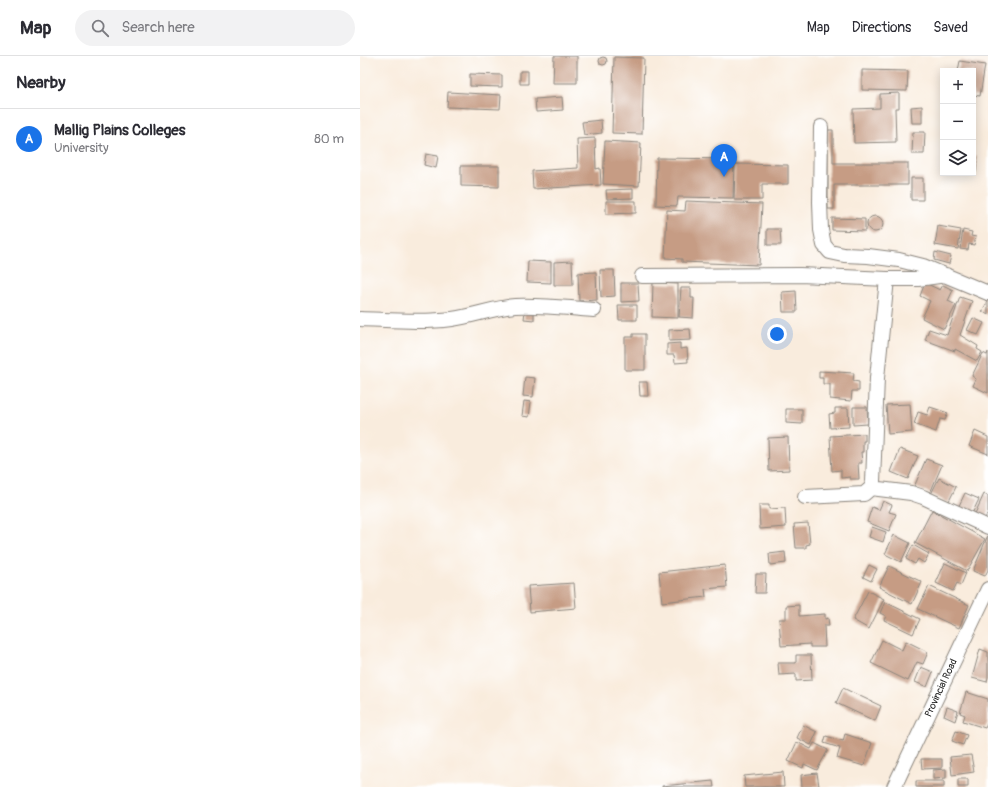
<!DOCTYPE html>
<meta charset="utf-8">
<style>
body{margin:0;font-family:Pangolin,sans-serif;background:#f2f2f3;color:#2b2b33}
.controls{position:absolute;right:12px;top:12px;display:grid;overflow:hidden;border-radius:0px;box-shadow:0 2px 10px #0003}
.controls button{width:36px;height:36px;display:grid;place-items:center;padding:0;border:0;border-bottom:1px solid #e1e1e2;background:#fff;color:#2b2b33;font:20px sans-serif}
.you{position:absolute;left:417px;top:278px;width:14px;height:14px;margin:-10px;border:3px solid #fff;border-radius:50%;background:#1a73e8;box-shadow:0 0 0 6px #1a73e833}
.badge{display:grid;place-items:center;width:26px;height:26px;border-radius:50%;background:#1a73e8;color:#fff;font-size:13px;font-weight:700}
.pin{position:absolute;translate:-50% -33px;filter:drop-shadow(0 1px 2px #0008)}
.pin::after{content:'';position:absolute;top:21px;width:14px;height:12px;background:inherit;clip-path:polygon(0 0,100% 0,50% 100%)}
.list{margin:0;padding:0;list-style:none}
h2{display:flex;justify-content:space-between;align-items:center;height:52px;margin:0;padding:0 16px;font-size:17px}
h2 small{font-size:13px;font-weight:400;color:#7c7c81}
.list li{display:grid;grid-template-columns:26px 1fr auto;gap:12px;align-items:center;box-sizing:border-box;height:60px;padding:0 16px;border-top:1px solid #e1e1e2}
.list b{display:block;font-size:15px;white-space:nowrap}
.list p{margin:0;font-size:13px;white-space:nowrap;color:#7c7c81}
.list em{font-size:13px;font-style:normal;color:#7c7c81}
.icon{flex:none;width:22px;height:22px;fill:none;stroke:currentColor;stroke-width:2;stroke-linecap:round;stroke-linejoin:round}
.map{position:relative;flex:none;width:628px;height:731px;overflow:hidden}
header{display:flex;align-items:center;gap:24px;box-sizing:border-box;height:56px;padding:0 20px;background:#fff;border-bottom:1px solid #e1e1e2}
header strong{font-size:19px}
nav{display:flex;gap:22px;margin-inline-start:auto;font-size:14px}
.search{width:280px;height:36px;background:#f2f2f3;display:flex;align-items:center;gap:10px;box-sizing:border-box;padding:0 14px;border-radius:22px;color:#7c7c81;font-size:15px}
main{display:flex}
aside{flex:1;background:#fff}
.map>svg:first-child{display:block}
.building{fill:#c69c84}
.lines{fill:none;stroke-linecap:round;stroke-linejoin:round}
.minor-casing{stroke:#8a847c;stroke-width:16}
.minor{stroke:#fff;stroke-width:14}
.labels{text-anchor:middle;dominant-baseline:central;stroke-width:3;stroke-linejoin:round;paint-order:stroke}
.street-label{font-size:10px;fill:#1c1c1c;stroke:#fff}
</style>
<header>
<strong>Map</strong>
<div class="search"><svg class="icon" aria-label="search" viewBox="0 0 24 24"><circle cx="10" cy="10" r="6"/><path d="M15 15l6 6"/></svg>Search here</div>
<nav><a>Map</a><a>Directions</a><a>Saved</a></nav>
</header>
<main>
<aside>
<h2>Nearby<small></small></h2>
<ul class="list">
<li><span class="badge">A</span><div><b>Mallig Plains Colleges</b><p>University</p></div><em>80 m</em></li>
</ul>
</aside>
<div class="map">
<svg width="628" height="731" viewBox="0 0 628 731">
<rect width="100%" height="100%" fill="#fff"/>
<filter id="ink" filterUnits="userSpaceOnUse"><feTurbulence type="fractalNoise" baseFrequency=".025" numOctaves="2"/><feDisplacementMap in="SourceGraphic" scale="8" xChannelSelector="R" yChannelSelector="G"/><feConvolveMatrix kernelMatrix="1 2 1 2 8 2 1 2 1" color-interpolation-filters="sRGB"/></filter>
<filter id="wash" filterUnits="userSpaceOnUse"><feTurbulence type="fractalNoise" baseFrequency=".012" numOctaves="4" result="noise"/><feDisplacementMap in="SourceGraphic" scale="16" xChannelSelector="R" yChannelSelector="G"/><feGaussianBlur stdDeviation="0.9" result="paint"/><feColorMatrix in="noise" values="0 0 0 0 0 0 0 0 0 0 0 0 0 0 0 0 0 1.4 0 .05"/><feComposite in="paint" operator="in"/></filter>
<g filter="url(#wash)">
<rect width="100%" height="100%" fill="#f9ecdd"/>
<g id="blocks">
<path class="building" d="M194 0H217V27H193Z
M239 5a4 4 0 1 1 8 0a4 4 0 1 1-8 0Z
M254 1 284 2 282 78 252 77Z
M600 5 625 9 620 40 613 39V15H598Z
M502 14 548 15 547 35 502 34Z
M160 15H168V28H160Z
M110 18 142 19V31L110 30Z
M88 36 141 39 140 53 87 51Z
M539 37V52H535L536 86 494 87 493 53 520 52V38Z
M202 41 203 54 176 56 175 43Z
M562 50V67H552L551 51Z
M241 64 242 77 224 79 222 66Z
M468 74H473V107H548V129H474V153H468Z
M553 76H565L564 98H552Z
M235 82 236 113 240 112 241 129 173 133 172 115 218 112 217 83Z
M245 85 281 87 279 130 243 128Z
M66 98 78 100 76 112 64 109Z
M613 100 617 101 616 116H613Z
M297 102 374 103 373 142 318 141 317 150 296 149Z
M375 108 428 109V128H402V144H374Z
M101 110H139V131L101 130Z
M551 122H563V144H551Z
M273 133V142L247 143 246 134Z
M246 145H276V157L246 158Z
M326 145 402 148 399 209 322 206V203L305 202 307 154 325 155Z
M507 168a8 8 0 1 1 16 0a8 8 0 1 1-16 0Z
M472 162 505 163V175L472 174Z
M578 170 601 174 598 193 575 189Z
M407 173H420L421 189H407Z
M603 174 612 176 611 180 616 181 614 189 609 188 608 194 600 193Z
M575 196 591 200 589 208 574 204Z
M168 205 191 206V227L167 226Z
M212 205 213 229H194V206Z
M240 214H254L255 240 241 241Z
M236 216 237 244 219 245 218 217Z
M261 227H278L279 245 261 246Z
M293 227 318 228V262L292 261Z
M565 227 580 234 583 229 593 234 588 245 596 249 584 273 562 262 570 245 560 240Z
M321 232H331V242H334L333 262 319 261Z
M436 235 437 256H423L422 236Z
M600 241 612 245 600 279 618 290 617 293 622 296 617 305 595 293V295L565 284 569 273 587 279Z
M628 245V259L622 255Z
M258 249H277V264H259Z
M165 255 174 256V264L164 263Z
M613 262 624 267 618 279 607 274Z
M330 273 331 284 309 285V274Z
M273 278H285V314H265V281H273Z
M320 287V293L327 292 328 306 315 307 314 299H307V288Z
M628 296V337L613 330 616 323 612 320 623 297 627 299Z
M459 315 494 317 493 325 499 326V335H492L491 345 470 343V328H463V322H459Z
M165 321 175 322 173 341 163 340Z
M279 326H287L288 340H280Z
M164 345 171 346 169 361 162 360Z
M550 348 552 376 528 378 526 349Z
M493 351H507L508 368 493 369Z
M570 351 588 357 585 364 580 363 576 376 554 368 558 356 567 359Z
M475 352H488L489 371 470 372 469 358 475 357Z
M426 353H442V368L426 367Z
M615 375 628 381V398L609 390Z
M505 378V385H503V396H501L502 407H498L499 423H490V421L481 422V414L472 415 470 380Z
M428 381 429 414 409 415 408 382Z
M540 393 558 400 548 423 531 416Z
M566 403 582 409 570 437 554 431Z
M579 422 596 431 588 447 571 438Z
M605 437 619 443 611 460 597 454Z
M624 438 628 440V456L623 467 613 462Z
M523 445 532 449 529 456 536 458 529 475 507 466 512 451 519 454Z
M399 449H409V453L425 452 426 471 400 473Z
M572 454 625 483 607 515 555 487Z
M448 467 450 488 446 489V492H436L434 468Z
M512 471 526 476 523 486 509 481Z
M534 479 550 487 541 506 525 498Z
M628 479V514L625 520 613 515Z
M553 489 569 498 564 507 558 503 555 508 546 503Z
M425 496 426 507 410 509 409 498Z
M585 507 606 517 601 529 597 527 593 535 576 527Z
M365 509 367 531 345 533 346 541 302 546 299 516Z
M509 509 517 513 511 525 503 521Z
M529 510 562 526 552 548 519 531Z
M396 518H406L405 537H395Z
M214 527 216 552 170 556 168 530Z
M569 530 609 549 599 572 558 553Z
M508 535 524 543 509 573 493 564Z
M525 546 560 563 553 578 524 564 526 560 520 557Z
M439 549V560L465 558V563L468 562 469 570H464L465 591H450V588L421 590 419 563H426V550Z
M522 584 542 594 546 585 568 596 563 608 557 606 548 625 511 607Z
M620 593 628 596V621L627 626 612 622Z
M436 599H451L452 624 436 625V618L419 619 418 607H436Z
M561 611 573 616 567 631 555 626Z
M483 632 521 650 515 665 476 647Z
M606 636 628 643V666L625 672 603 665 605 659 600 657Z
M587 651 598 655 595 665 584 660Z
M443 669 457 676 451 689 437 682Z
M596 675 607 679 603 689 592 685Z
M485 678 512 687 504 710 477 702 480 692 464 687 466 680 483 685Z
M437 686 451 693 454 687 468 694 457 714 444 708 443 712 428 705Z
M611 699 614 716 592 719 590 701Z
M561 703H582V712L562 713Z
M586 713V722L573 723V714Z
M423 716 424 731H385L384 720Z
M457 717 459 730 442 731 441 719Z
M598 723H608V731H598Z
M353 725 354 731H302V730Z
M556 725H584V731H556Z"/>
</g>
</g>
<g filter="url(#ink)">
<use href="#blocks" fill-opacity="0" stroke="#8a847c" stroke-width="1"/>
<g class="lines">
<defs>
<path id="minor" d="M461 71 460 146 461 174 464 189 470 196 484 199 508 200 539 204 563 210 628 237
M282 220 440 219 527 223H558L586 219
M0 263C30 264 62 267 92 263 113 260 133 252 155 250 181 249 208 252 234 254
M511 432 551 437 563 441 628 471
M445 441 504 438 511 432 513 426 517 322 527 223
M534 731 628 533"/>
</defs>
<use href="#minor" class="minor-casing"/>
<use href="#minor" class="minor"/>
</g>
</g>
<g class="labels">
<g class="street-label">
<text transform="translate(581 632) rotate(-65)">Provincial Road</text>
</g>
</g>
</svg>
<div class="controls">
<button>+</button>
<button>−</button>
<button><svg class="icon" aria-label="layers" viewBox="0 0 24 24"><path d="M12 4l9 5-9 5-9-5zM3 14l9 5 9-5"/></svg></button>
</div>
<div class="you"></div>
<div class="pin badge" style="left:364px;top:121px">A</div>
</div>
</main>
